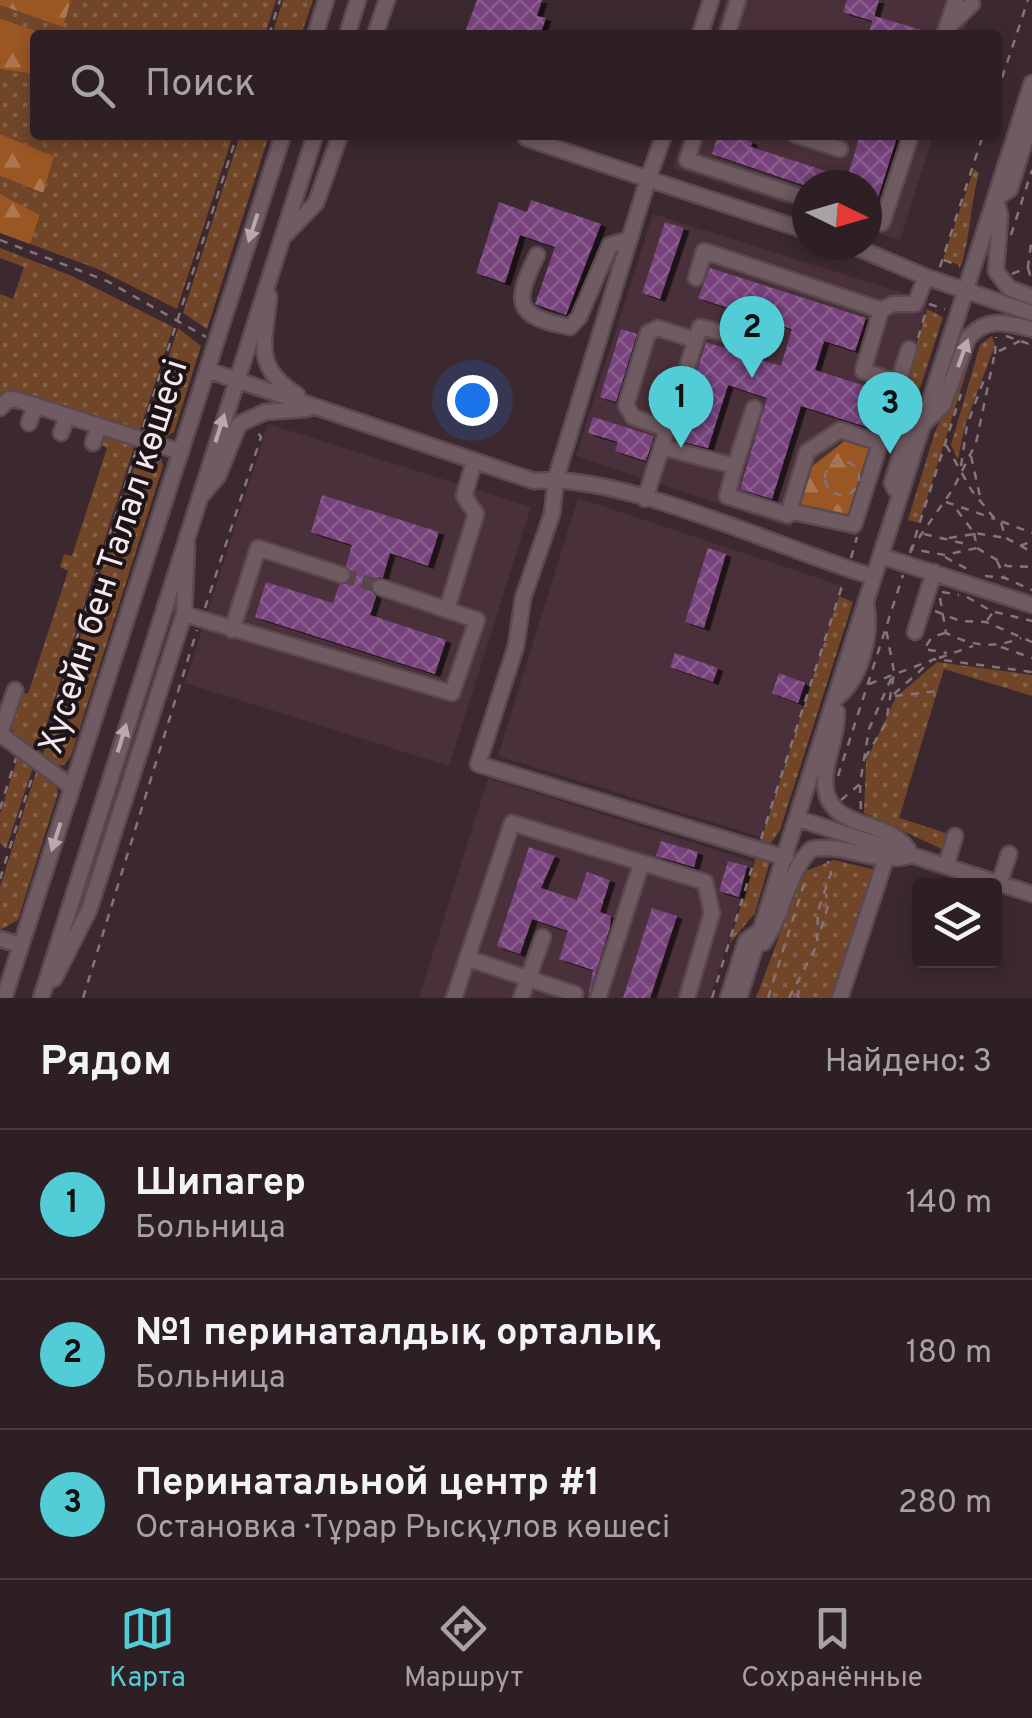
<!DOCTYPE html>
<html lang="ru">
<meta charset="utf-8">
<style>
body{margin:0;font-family:Overpass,sans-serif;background:#392c31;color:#f1f3f6}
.controls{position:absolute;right:30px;bottom:30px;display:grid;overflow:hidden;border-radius:10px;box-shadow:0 5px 15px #0003}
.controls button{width:90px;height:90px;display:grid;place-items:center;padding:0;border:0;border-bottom:2px solid #483d41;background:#2d1f24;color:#f1f3f6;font:50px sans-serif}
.compass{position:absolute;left:792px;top:170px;width:90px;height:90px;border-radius:50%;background:#2d1f24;box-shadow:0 5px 15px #0003;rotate:95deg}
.you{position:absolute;left:472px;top:400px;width:35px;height:35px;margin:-25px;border:8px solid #fff;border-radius:50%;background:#1a73e8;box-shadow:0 0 0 15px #1a73e833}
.badge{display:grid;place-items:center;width:65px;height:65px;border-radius:50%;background:#52ccd6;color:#111;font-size:32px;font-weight:700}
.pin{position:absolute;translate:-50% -82px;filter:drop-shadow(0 2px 5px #0008)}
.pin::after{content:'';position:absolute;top:52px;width:35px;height:30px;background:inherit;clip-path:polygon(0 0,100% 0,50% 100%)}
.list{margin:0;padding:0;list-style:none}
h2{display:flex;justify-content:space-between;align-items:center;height:130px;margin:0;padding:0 40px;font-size:42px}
h2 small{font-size:32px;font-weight:400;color:#a7a2a6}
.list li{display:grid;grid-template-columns:65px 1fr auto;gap:30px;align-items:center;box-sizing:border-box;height:150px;padding:0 40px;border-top:2px solid #483d41}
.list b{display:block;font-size:38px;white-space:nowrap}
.list p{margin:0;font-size:32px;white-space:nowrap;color:#a7a2a6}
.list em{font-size:32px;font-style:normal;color:#a7a2a6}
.icon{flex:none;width:55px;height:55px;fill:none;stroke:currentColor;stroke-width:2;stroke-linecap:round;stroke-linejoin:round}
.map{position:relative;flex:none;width:1032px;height:998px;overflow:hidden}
.search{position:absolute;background:#2d1f24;box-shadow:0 5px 15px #0003;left:30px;right:30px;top:30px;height:110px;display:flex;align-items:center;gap:25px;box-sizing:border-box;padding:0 35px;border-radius:10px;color:#a7a2a6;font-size:38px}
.sheet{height:580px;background:#2d1f24}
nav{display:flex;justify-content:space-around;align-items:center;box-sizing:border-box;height:140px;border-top:2px solid #483d41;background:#2d1f24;font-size:28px;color:#a7a2a6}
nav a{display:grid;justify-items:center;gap:5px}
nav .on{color:#52ccd6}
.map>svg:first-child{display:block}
.built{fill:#4a303a}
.grass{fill:url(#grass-dots)}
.forest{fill:url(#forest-firs)}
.building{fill:url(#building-cross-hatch);filter:url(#shadow)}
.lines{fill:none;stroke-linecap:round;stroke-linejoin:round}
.minor-tunnel{stroke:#58464c;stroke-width:14;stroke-dasharray:14 7;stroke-linecap:butt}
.minor-casing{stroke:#5a494f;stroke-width:19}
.path{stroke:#85747a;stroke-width:2.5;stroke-dasharray:8 8;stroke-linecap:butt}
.minor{stroke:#715b63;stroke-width:14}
.oneway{fill:#baa8ae}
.labels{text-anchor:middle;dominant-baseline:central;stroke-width:8;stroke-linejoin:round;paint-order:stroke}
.street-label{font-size:35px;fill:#f5e7ec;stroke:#1d1418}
</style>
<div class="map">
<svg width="1032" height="998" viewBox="0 0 1032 998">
<defs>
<pattern id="grass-dots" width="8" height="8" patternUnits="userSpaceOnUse" patternTransform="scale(2.5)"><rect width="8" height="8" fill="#714628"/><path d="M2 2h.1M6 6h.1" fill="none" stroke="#866147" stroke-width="1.8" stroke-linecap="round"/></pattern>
<pattern id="forest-firs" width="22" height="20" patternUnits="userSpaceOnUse" patternTransform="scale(2.5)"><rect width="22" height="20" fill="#9a5623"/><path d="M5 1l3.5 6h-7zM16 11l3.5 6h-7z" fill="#ae764e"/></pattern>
<pattern id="building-cross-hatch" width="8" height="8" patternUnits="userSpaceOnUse" patternTransform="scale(2.5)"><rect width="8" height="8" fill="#77427c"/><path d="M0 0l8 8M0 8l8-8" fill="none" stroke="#8b5d8f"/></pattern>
<filter id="shadow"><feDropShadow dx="5.5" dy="3" stdDeviation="0" flood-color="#0009"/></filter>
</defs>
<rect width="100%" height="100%" fill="#3c2930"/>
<path class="built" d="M726 0H975L964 35H715Z
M683 135H933L900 240 867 230V185H807V211L673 168Z
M653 214 928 301 856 536 797 517 791 528 576 456Z
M268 424 531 507 449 766 185 683Z
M578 498 842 586 761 837 498 756Z
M488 778 753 862 710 998H419Z"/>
<path class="grass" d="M71 0H276L265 35H47L0 18V5L62 26Z
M283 0H313L301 35H272Z
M0 69 35 74V135H233L177 309 98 269 30 244 40 215 0 194V176L42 193 54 156 0 134Z
M240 135H269L207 329 183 313Z
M974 169 979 173C970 204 971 234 961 266L943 259Z
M0 248 72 276 173 327 139 433 16 393 0 396V294L13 299 24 267 0 258Z
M927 309 943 317 914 407 894 431 890 430Z
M178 328 201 346 174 432 163 439 144 434Z
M978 335 919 523 908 520 935 432Z
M992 336 995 345 965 425 958 459 951 445 980 345Z
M106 435 135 444 37 754C4 730 8 729 21 692L28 694 68 571 60 567 64 554 72 556 107 448 99 443Z
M141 445 159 452 163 466 71 756 64 765 53 766 42 757Z
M839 596 853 602 780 830 770 844 761 840Z
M937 662 1032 675V696L944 669 899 818 946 833 942 849 864 813 866 761 896 697Z
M18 756 33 767 6 849 0 843V814Z
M37 769 55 782 58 793 18 920 0 930V887Z
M757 854 770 861 755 913 729 944Z
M834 860 875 870 833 998H756L803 872Z"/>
<path class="forest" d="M0 0H71L63 27 0 5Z
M0 18 47 35H35V74L0 69Z
M0 134 54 156 43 193 0 176Z
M0 194 40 215 30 244 0 233Z
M847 439 872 448 851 522 799 505 810 468Z"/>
<path class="building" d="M477 0H542L537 16 546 18 540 35H464Z
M847 0H879L873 21 843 12Z
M874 16 932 33V35H868Z
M718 135H733L752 142 751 147 832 173 828 185H803L712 154Z
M860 135 897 137 876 204 867 201V185H845Z
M531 200 601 224 566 315 535 304 555 247 520 235 505 283 476 273 499 202 527 212Z
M665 222 684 228 660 299 642 293Z
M710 268 866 318 855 351 824 341 815 370 884 392 873 429 801 406 772 499 740 489 767 398 728 385 708 448 675 440 706 342 781 366 792 329 698 298Z
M621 329 637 334 616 402 600 397Z
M593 417 654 436 646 461 615 451 618 442 588 433Z
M322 495 439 532 428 566 390 553 383 577 374 578 370 588 376 597 370 615 446 640 435 674 255 617 266 582 333 603 339 585 352 579 346 565 352 545 311 532Z
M708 548 726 554 704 628 685 622Z
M675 653 718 668 713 682 670 667Z
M779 673 805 683 798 703 772 693Z
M661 841 698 852 694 867 656 856Z
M529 847 555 856 541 888 577 900 587 872 610 880 600 912 611 916 610 927 588 998 593 970 559 959 568 931 532 919 520 954 497 946Z
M728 861 747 866 739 897 719 891Z
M652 908 677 916 650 998H623Z"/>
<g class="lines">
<path class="minor-tunnel" d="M342 575 380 587"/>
<defs>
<path id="minor" d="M947 28 972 4
M315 35 326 0
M347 35 358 0
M375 35 387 0
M700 35 711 0
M727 35 738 0
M944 35 956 0
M695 135 687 160 807 199
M796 135 840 149
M526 138 648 179 664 135
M996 198 1010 189 1030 124 1024 107
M996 199 1000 216 996 271 1009 288 1032 297
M867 218 882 223 911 135
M286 234 316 203 340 135
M851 245 926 277 1032 313
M537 255C514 303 513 316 570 327L579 317 610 245 628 240
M696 278 704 251 881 310 863 371 898 382 880 443 840 430 807 452 788 515 727 496 735 466
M269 296C265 343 252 366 297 395
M881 310 893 304H915L926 277
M207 370 534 481C618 471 781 549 868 575
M898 382 909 349
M0 408 9 399 18 400 181 452
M29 423 35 405
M922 425 943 405 968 338C988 316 1006 323 1032 329
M667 429 633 417 626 405 648 333 658 328 695 340
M61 433 67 416
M93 443 99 426
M661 447 735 466 754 408
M895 489 892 483 910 425 917 420
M202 495 218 476 239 424 265 412 307 409
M645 499 700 327 759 342
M789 511 854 525 880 443
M881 556 1032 605
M447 609 476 514 464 496 474 462
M184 614 452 693 477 620 380 587
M232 630 258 548 342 575
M915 632 934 572
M837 697C861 679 872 633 866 604
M837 712C838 737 821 767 826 791 834 832 895 818 911 855
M0 734 72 787
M0 734 15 690
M799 819 1032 894
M786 858 478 764 516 646 523 598 552 514 556 478 648 179 807 231
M946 866 955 836
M999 884 1009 854
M0 939 21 945
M763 943C784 915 788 869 812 849 843 843 873 863 905 857
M467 958 575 994
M54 979 89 910 184 614 187 545
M4 998 283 135
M41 998 315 135
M454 998 512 823 705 882 712 913 687 998
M521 998 543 937
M598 998 641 865
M728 998 746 941 761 930
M739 998 1032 83
M840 998 886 858"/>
</defs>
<use href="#minor" class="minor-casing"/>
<path class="path" d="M269 35 280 0
M997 93 1028 0
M1011 235 1032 170
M0 240 107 281 206 337
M944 260 960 266
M940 267 983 135
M1028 268 1032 282
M1012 274 1028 267 1032 237
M929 304 945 309
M1006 336 1032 345
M918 338 927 308
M999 351 1020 341
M995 354 996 337
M143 427 237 135
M946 445 972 491 995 519 1032 533
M971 456 981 501
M825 478a17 17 0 1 1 34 0a17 17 0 1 1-34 0Z
M961 466 967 425 986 374
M946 502 995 519
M957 510 974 533 1006 538
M1001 523 1006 538 1032 552
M974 533 977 548 945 555 911 549 953 489 976 443 994 357
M924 534 970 545
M949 538 975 534
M1020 546 1032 541
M977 548 1007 566 1032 567
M910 553 961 394
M945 557 973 572
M851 558 857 537
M997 561 1004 577
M985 576 1005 578 1032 590
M942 592 959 595
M967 597 993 612 986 622
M940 598 946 633C973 646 993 649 1021 638
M205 608 261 437 257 431
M935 611 960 621 986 622 1032 642
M995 612 1032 621
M945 633 932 637 924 649 947 653
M1001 647 1032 658
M939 658 973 646
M869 684 935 659 1032 672
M894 694 931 661
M895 696 938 691
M42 748 136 451
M865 758 886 723 894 673
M838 776 903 575
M860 785 861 812
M841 800 860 784 869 729 894 672 886 629
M0 809 16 758
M761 839 844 580
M0 879 33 774
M821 929 828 906 826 894
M83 998 197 630
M712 998 754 861
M768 998 806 878
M789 998 817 945 818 911 831 873 828 861
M798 998 799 981"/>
<use href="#minor" class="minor"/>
</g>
<defs><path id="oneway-solid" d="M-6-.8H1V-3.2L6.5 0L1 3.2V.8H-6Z" transform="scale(2.5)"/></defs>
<g class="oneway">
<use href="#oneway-solid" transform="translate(253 228) rotate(108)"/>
<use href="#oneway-solid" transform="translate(963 353) rotate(-70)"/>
<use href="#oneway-solid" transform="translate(220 428) rotate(-72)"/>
<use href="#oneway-solid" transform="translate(122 738) rotate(-73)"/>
<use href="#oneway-solid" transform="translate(56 837) rotate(108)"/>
</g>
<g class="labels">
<g class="street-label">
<text transform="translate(115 557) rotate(-72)">Хусейн бен Талал көшесі</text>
</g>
</g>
</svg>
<div class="controls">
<button><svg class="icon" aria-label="layers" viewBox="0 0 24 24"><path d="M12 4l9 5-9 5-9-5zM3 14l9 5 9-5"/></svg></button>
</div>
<svg class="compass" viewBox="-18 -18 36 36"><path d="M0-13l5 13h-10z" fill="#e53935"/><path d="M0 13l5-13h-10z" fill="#a7a2a6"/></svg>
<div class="you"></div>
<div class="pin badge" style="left:681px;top:448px">1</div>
<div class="pin badge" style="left:752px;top:378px">2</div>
<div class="pin badge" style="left:890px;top:454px">3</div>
<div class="search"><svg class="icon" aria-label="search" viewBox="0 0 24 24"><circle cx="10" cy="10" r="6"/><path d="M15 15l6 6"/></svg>Поиск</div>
</div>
<section class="sheet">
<h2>Рядом<small>Найдено: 3</small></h2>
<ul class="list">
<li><span class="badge">1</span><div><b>Шипагер</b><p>Больница</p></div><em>140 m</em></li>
<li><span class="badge">2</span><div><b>№1 перинаталдық орталық</b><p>Больница</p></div><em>180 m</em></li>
<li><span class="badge">3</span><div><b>Перинатальной центр #1</b><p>Остановка · Тұрар Рысқұлов көшесі</p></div><em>280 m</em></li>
</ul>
</section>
<nav>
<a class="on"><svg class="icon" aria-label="map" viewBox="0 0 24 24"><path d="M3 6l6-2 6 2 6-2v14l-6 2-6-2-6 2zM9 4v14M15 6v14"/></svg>Карта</a>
<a><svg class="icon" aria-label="directions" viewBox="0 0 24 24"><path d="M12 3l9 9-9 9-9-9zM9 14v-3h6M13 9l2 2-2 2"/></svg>Маршрут</a>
<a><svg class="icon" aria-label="saved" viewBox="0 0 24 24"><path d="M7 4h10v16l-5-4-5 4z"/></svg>Сохранённые</a>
</nav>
